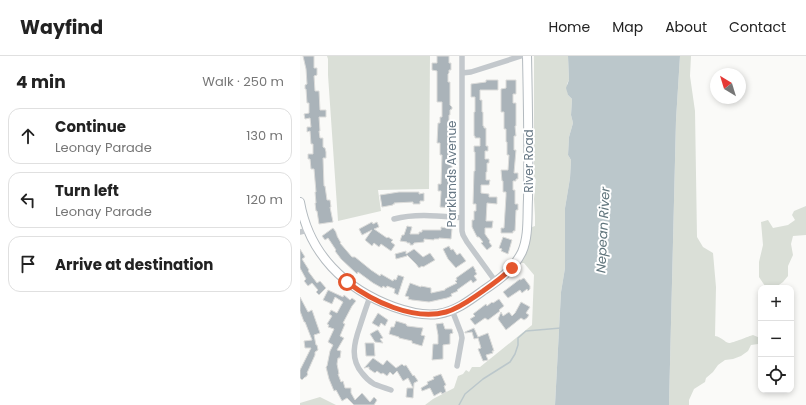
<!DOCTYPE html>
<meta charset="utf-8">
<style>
body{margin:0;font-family:Poppins,sans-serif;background:#f6f6f6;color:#222}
.controls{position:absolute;right:12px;bottom:12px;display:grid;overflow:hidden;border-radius:8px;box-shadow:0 2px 6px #0003}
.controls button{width:36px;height:36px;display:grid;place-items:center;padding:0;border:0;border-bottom:1px solid #e0e0e0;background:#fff;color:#222;font:20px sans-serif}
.compass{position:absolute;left:410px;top:12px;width:36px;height:36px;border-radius:50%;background:#fff;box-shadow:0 2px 6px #0003;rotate:322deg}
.stop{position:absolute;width:12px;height:12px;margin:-9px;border:3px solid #e4572e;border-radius:50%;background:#fff}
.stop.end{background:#e4572e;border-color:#fff;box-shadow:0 1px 4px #0008}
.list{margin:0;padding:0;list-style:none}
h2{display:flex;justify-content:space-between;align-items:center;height:52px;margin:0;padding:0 16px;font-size:17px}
h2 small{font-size:13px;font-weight:400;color:#767676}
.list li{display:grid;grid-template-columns:26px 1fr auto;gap:12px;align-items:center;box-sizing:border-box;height:56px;margin:0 8px 8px;padding:0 8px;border:1px solid #e0e0e0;border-radius:12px}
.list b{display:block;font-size:15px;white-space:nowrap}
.list p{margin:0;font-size:13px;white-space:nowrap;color:#767676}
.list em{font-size:13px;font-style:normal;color:#767676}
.icon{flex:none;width:22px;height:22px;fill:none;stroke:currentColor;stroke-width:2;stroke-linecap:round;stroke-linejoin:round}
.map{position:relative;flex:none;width:506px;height:349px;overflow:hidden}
header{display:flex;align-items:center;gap:24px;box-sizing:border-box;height:56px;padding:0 20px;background:#fff;border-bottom:1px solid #e0e0e0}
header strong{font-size:19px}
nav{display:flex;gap:22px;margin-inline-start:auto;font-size:14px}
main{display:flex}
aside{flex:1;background:#fff}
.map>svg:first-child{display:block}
.green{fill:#dadfd7}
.water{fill:#bbc7cb}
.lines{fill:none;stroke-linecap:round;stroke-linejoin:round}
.stream{stroke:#bbc7cb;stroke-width:1.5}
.building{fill:#aab3b9;stroke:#dcdcda}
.secondary-casing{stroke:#b3babf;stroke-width:10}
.street{stroke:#c3c8cc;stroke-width:5.5}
.secondary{stroke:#fff;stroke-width:8}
.route{stroke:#e4572e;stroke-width:5}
.labels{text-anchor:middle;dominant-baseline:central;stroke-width:4;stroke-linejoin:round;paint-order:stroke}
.street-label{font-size:12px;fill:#657683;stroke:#fff}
.water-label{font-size:13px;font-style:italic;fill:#60757c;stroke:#fff}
</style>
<header>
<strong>Wayfind</strong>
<nav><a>Home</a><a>Map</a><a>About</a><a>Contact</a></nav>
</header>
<main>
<aside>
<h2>4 min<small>Walk · 250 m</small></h2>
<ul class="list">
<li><svg class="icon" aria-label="ahead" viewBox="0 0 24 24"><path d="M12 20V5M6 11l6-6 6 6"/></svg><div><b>Continue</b><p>Leonay Parade</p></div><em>130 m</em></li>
<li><svg class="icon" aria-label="left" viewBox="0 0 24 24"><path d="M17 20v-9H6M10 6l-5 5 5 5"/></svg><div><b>Turn left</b><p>Leonay Parade</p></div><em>120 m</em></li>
<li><svg class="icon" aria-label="arrive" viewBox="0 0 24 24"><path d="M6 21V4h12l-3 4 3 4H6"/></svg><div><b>Arrive at destination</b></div></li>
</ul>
</aside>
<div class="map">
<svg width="506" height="349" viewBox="0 0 506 349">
<rect width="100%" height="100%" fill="#fafaf8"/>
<path class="green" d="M27 0H130L129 133 78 134 81 155 38 165 28 19V3Z
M234 0H268L269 24 267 28 268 39 272 43 271 59 273 67 269 81 268 99 271 104 270 122 265 152V212L261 236 255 349H125L133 343 154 332 158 320 163 318 166 314 169 316 172 311H180L232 269 234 219 224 207H221C227 195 231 184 232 171L235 170V160L234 143 236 122 234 125Z
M380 0H391L390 20 395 55 397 181 403 191 413 197 416 231 415 280C422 281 424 286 429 287 433 287 449 280 453 279L460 282H461V287L458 288 451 289 448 295 441 300 433 303 425 304 418 309 413 316 406 322 405 326 394 333 389 344V349H369L376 64Z
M506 150V179L493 180 491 188 493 199 488 210V220L483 226 476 231 465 230 459 221V206L463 189 461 166 468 164 473 172 488 169 495 164 492 159 494 155Z
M20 341 36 349H0V347Z"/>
<path class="water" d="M268 0H380L376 64 369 349H255L261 236 265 212V152L270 122 271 104 268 99 269 81 273 67 271 59 272 43 268 39 266 32 269 24Z"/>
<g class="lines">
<path class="stream" d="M159 349 165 338 183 323 210 306 215 298 218 289V282L226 275 261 272"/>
</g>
<path class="building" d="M3 0H14V12H17V19L14 20 15 35H19L20 54H26V61H19L20 75H19L20 82H23V91L25 92 26 96V102H23L24 130H25L27 144H30L31 151H30L33 166 19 168 17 155H16L15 147H16L15 136H16L14 113H11L10 103H8V98H13V88H11L10 75 7 76V71H11L10 62 5 63 4 58 9 57V47H7L6 33H5V29L7 28 6 13Z
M137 0H149V7H151V14H149V17L148 18V26H150V49L152 51V53L150 54V59H149V67H151V73H149V81H151L152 94H150V101H151L152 107V124H151V136H148V144L156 145V150H152V152L140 151 141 137V135H138V128H141L142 99H140V87H137L138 67H140V61H142V46H137V15L132 14V7H137Z
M186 24H198V34H180V44H182V56H183V70H184V72H186V90H188V95H185V103H189V107H187V116H186V124H190L189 129H181V137L189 138V141H197V148L187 147 186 165H193L192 172H185V178L190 185 189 186 192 190 187 194 181 187 183 186 179 181H177L172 171V164H174V155H176V148H173L174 115H175V96H174V90H180V82H175V80H174V56H175V41H171V28L186 26Z
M206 24H216V38H213V47H216V70H215L216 80H214V94H216L214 117H218V123H216V125H213V134H215V148H218V154H216L215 175H213V177H201V172H204L206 140V136H203V125H202L201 114H208L209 99H207V86H206V73H204V56H201V33L206 32Z
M99 136H119V138L124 137V145H120V148H113V146L94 147 95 148H93V149L82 151 80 139Z
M72 166 73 168 77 166 79 171 74 173 87 182 88 181 93 184 91 186 95 189 91 195 81 188 79 191 74 187 72 190 65 184 72 174 62 179 59 173Z
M107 170 112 171 110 178H119V176H122V174H141V171L152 173 151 183 139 182V183H134V184L124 183V186L114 187 113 189H110V187H107V186L100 185 102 179H104Z
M33 172 36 176V177L37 179V180L41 187H40L52 201H55L71 214 80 220 81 218 93 225 94 223 96 224 98 219 104 221 98 239 94 237 95 233 87 230 86 232 83 230 82 232 73 227 58 216 57 218 41 203 35 195 36 194 28 182 25 184 22 180Z
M203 181 212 184 208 198 201 195 202 193 199 192Z
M149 190 151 194 153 193 157 199 160 197 166 205 157 211 156 212 148 203 143 193Z
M0 193 5 201 2 203 9 214 8 215 17 227 20 225 26 232 19 239 16 236 18 234 12 227 8 230 4 225 6 223 0 212Z
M114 193 123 201 130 197 135 204 123 211 122 210 119 212 116 208 107 199V200L96 203 95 198 106 195V198L111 195Z
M173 210 176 215H175L177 218 174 220 177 224 173 227 171 224 157 234 158 235 151 238 152 240 147 242 129 246 112 244 108 243 109 241 105 240 110 227 121 231V230L131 232V237L145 234V233L157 227 155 225 157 224 156 222Z
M224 222 230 230V233L228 235 227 233 222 237 220 234 208 242 203 236 220 223V224Z
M28 234 43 241 44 239 50 244 52 242 56 245 52 250 43 267 45 268 40 280 44 282 37 294 41 295 40 302H38L37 308 39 318H38L41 326 43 325 45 332H51V337L55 344 62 337 70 346 74 341 77 344 74 349H54L47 342 42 345 36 334 34 335 29 323 26 311 27 310 30 295 33 289 28 286 34 273 28 271 29 269 27 268 32 260 29 258 31 254 37 257 43 246 35 241 32 248 23 244Z
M0 241 8 256 12 254 20 277 14 279 16 289H17L18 294 15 296V299L7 317 8 318 6 321H5L2 324 0 322V314L11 292H5L4 285 12 284 5 266H4L0 255Z
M199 243 204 250 199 254 200 255 188 264 185 262 175 269 170 263 175 260 173 258 186 248 187 250 192 246 193 247Z
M221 246 230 251 226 257 229 259 227 262 224 264 221 262 206 274 198 263 201 256 203 260 209 256 212 260 215 257Z
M78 257 88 264 85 270 81 267 79 271 72 267Z
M96 265 106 268 107 270 123 272 121 279 125 280 122 290 112 287V285L99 282V281L89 278 91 271H94Z
M143 267 145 273H152L153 277 150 278V288L143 289V303L132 304 133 288H138V279L136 268Z
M174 272 178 281 188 277 194 295H192L193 297 186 299 188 304 183 305 178 293 181 292 178 282 174 283 172 276 165 277V276Z
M77 274H78L83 282 80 283 83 287 75 286 70 278Z
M65 287H74L75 300H66Z
M73 302 83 309 87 304 96 312 102 308 104 310 106 309 113 320 114 319 118 325 114 327 113 342 106 341 107 332H113L108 322 103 325 97 315 93 319 90 316 87 320 83 317 81 318 77 315 75 317 69 313V311L64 312Z
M141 318 146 329 144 330 146 336 142 338 141 336 134 340 130 332 122 335 121 332 128 328 127 326 134 323 133 321Z"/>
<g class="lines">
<defs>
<path id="secondary" d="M0 146C9 198 45 233 94 251 108 256 123 260 138 258 156 255 169 245 184 234 199 224 213 214 222 196 229 180 227 160 228 143 229 95 228 48 227 0"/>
</defs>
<use href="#secondary" class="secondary-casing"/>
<path class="street" d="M162 0V175L163 179 167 186 196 226
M162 17 171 16 221 0
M94 163C116 157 139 160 162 162
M0 176 8 174
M70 241C66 251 63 261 60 270 54 287 50 303 62 317 65 321 69 325 74 328 79 330 85 332 91 334
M152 254 161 277 162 282 157 310"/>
<use href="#secondary" class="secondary"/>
</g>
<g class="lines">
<path class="route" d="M47 226C72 245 113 265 146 256 160 252 171 243 183 235 193 228 203 221 212 212"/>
</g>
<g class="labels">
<g class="street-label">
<text transform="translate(228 105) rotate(-90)">River Road</text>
<text transform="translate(151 118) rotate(-90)">Parklands Avenue</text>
</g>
<g class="water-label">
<text transform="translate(303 174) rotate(-87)">Nepean River</text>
</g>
</g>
</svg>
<div class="controls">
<button>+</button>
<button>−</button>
<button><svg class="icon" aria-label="locate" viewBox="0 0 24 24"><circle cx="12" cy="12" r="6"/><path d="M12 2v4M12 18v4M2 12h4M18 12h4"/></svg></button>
</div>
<svg class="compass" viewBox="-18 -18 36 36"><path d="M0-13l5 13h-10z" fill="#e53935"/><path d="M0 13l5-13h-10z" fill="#767676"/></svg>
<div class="stop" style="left:47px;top:226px"></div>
<div class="stop end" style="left:212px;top:212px"></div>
</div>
</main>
